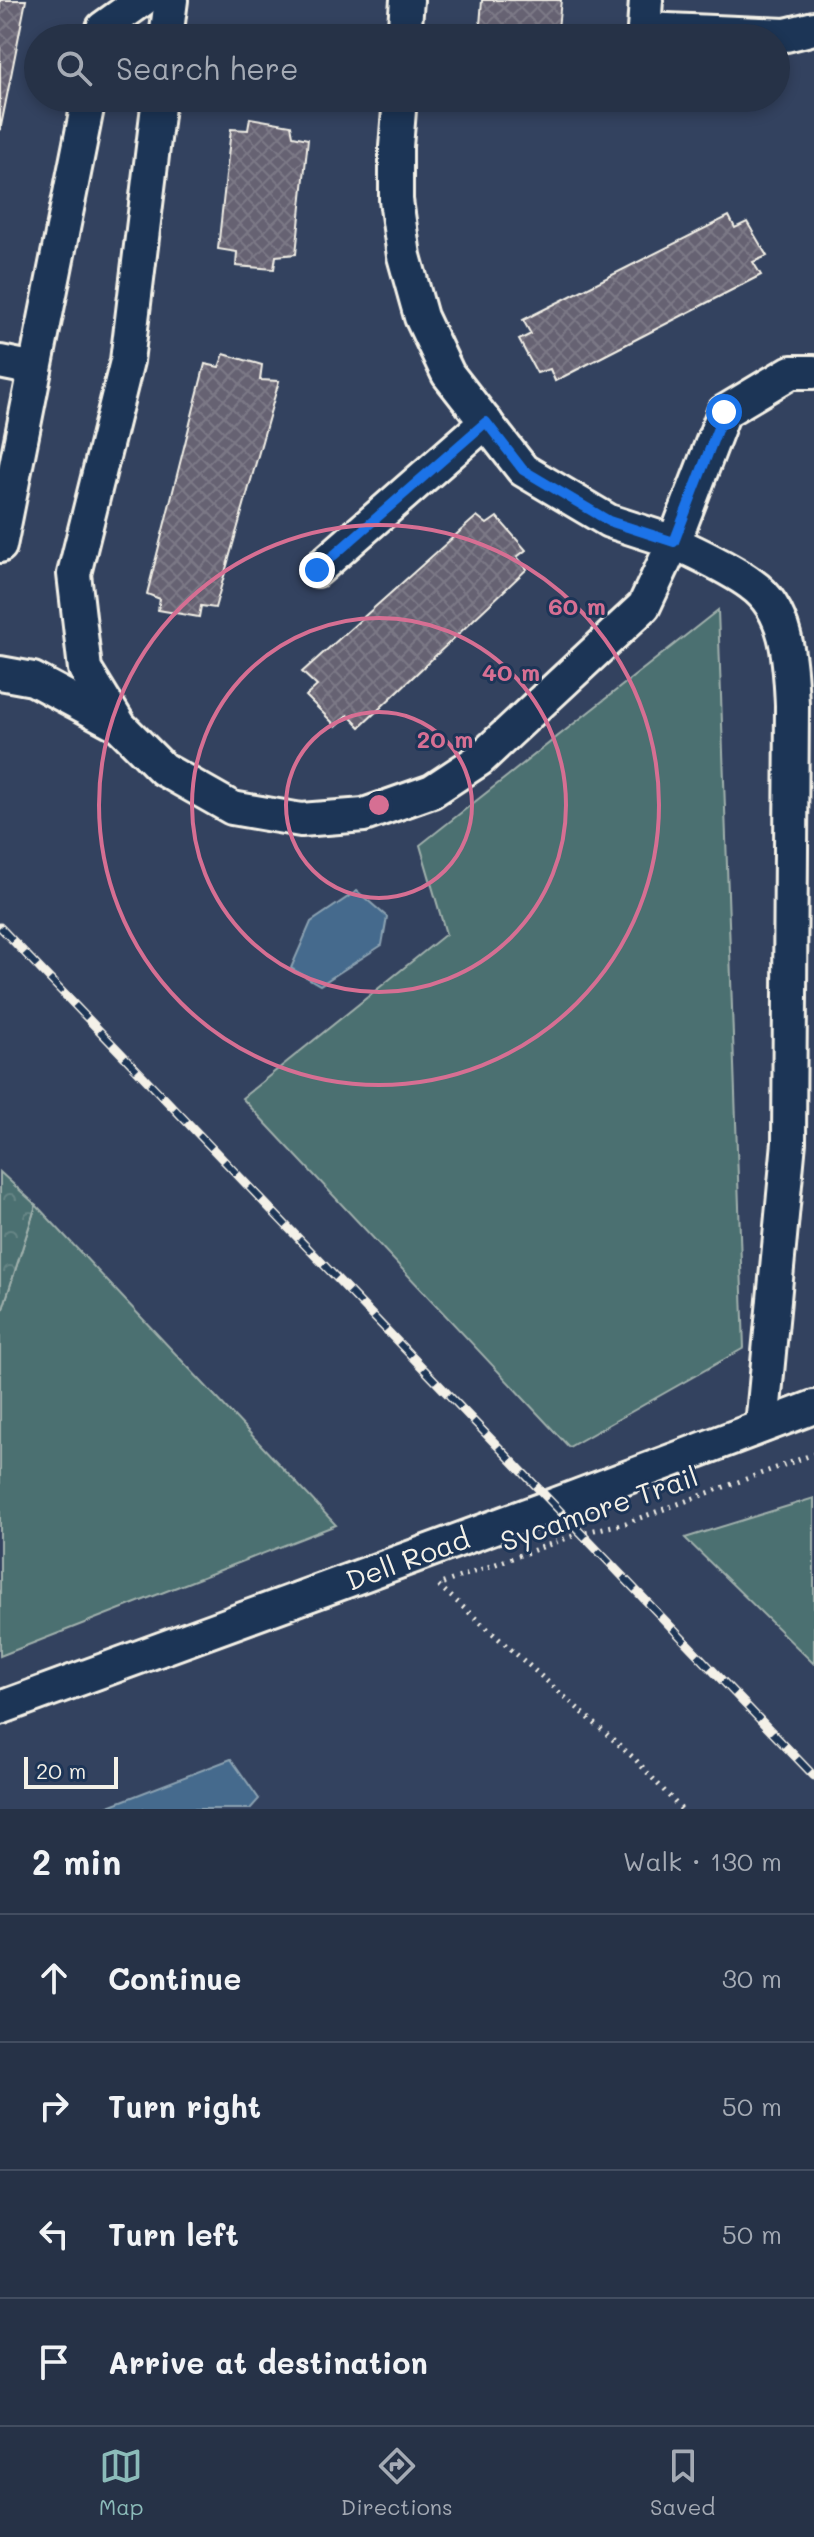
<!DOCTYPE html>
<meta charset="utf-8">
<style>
body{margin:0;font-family:Mali,sans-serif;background:#2e3a4e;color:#f1f3f6}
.scale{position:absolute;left:24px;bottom:20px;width:94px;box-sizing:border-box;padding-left:8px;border:4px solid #f4f1e8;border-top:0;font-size:22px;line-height:28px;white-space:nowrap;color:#f4f1e8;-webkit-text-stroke:6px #1d3557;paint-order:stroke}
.stop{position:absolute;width:24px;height:24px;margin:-18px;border:6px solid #1a73e8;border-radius:50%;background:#fff}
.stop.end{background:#1a73e8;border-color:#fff;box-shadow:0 2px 8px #0008}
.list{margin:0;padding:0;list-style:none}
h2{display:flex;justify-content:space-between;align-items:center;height:104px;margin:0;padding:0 32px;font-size:34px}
h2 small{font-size:26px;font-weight:400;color:#a4aab4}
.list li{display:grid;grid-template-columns:52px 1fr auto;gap:24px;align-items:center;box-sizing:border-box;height:128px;padding:0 32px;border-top:2px solid #424d60}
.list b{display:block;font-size:30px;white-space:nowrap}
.list em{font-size:26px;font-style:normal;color:#a4aab4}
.icon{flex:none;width:44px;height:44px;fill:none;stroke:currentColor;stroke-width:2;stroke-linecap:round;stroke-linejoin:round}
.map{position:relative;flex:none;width:814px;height:1809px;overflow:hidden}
.search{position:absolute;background:#263247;box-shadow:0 4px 12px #0003;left:24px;right:24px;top:24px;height:88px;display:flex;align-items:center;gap:20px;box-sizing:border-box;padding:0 28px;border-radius:44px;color:#a4aab4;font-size:30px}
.sheet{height:616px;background:#263247}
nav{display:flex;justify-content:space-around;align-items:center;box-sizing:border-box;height:112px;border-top:2px solid #424d60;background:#263247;font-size:22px;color:#a4aab4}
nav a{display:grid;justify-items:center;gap:4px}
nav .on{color:#8bbbb9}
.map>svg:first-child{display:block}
.grass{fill:#4c7071;stroke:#a0b0ac;stroke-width:2}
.forest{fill:url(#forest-crowns);stroke:#a0b0ac;stroke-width:2}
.water{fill:#456b8d;stroke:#8ba1b1;stroke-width:2}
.building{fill:url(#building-cross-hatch);stroke:#f4f1e8;stroke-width:2}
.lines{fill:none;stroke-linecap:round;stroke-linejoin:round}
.minor-casing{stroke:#f4f1e8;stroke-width:38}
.path{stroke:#f4f1e8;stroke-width:5;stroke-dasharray:2 6;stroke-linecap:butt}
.minor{stroke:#1d3557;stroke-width:32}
.rail-casing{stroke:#f4f1e8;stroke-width:9}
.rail{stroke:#1d3557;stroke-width:6;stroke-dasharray:18;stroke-linecap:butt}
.route{stroke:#1a73e8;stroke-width:10}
.ring{fill:none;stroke:#d66f93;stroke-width:4}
.labels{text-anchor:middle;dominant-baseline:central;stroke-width:6;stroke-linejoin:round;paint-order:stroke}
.street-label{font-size:28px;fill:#f4f1e8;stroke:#1d3557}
.centre{fill:#d66f93;stroke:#1d3557;stroke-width:4}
.ring-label{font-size:24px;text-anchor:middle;font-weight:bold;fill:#d66f93;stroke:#1d3557;stroke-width:6;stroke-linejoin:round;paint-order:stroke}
</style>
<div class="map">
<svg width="814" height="1809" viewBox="0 0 814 1809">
<defs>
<pattern id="forest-crowns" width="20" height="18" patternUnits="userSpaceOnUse" patternTransform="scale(2)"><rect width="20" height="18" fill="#4c7071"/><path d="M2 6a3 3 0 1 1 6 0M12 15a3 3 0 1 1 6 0" fill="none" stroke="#668585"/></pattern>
<pattern id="building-cross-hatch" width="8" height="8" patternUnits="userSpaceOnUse" patternTransform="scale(2)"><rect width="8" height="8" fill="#666272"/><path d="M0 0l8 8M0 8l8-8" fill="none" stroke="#7c7986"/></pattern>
</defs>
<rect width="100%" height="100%" fill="#33425f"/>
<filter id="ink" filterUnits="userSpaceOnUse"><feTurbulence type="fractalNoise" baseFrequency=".0125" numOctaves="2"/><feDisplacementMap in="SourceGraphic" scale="16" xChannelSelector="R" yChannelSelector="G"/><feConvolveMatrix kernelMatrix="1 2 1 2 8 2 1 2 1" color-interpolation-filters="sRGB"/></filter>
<g filter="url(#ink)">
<path class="grass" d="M718 610 744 1348 569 1447 242 1098 446 934 420 845Z
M36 1205 336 1525 0 1656V1318Z
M814 1498V1664L685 1538Z"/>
<path class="forest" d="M0 1172 36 1205 0 1318Z"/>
<path class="water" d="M357 891 387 917 382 945 320 985 291 968 311 922Z
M231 1759 259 1799 250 1809H101Z"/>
<path class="building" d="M0 0H26L0 131Z
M482 0H561L557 38H479Z
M493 98H533V101L492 100Z
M250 118 291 125 293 136 308 139 296 254 276 256 274 269 236 266 237 252 218 249 231 129 248 130Z
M729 216 735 228 747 222 767 256 753 262 761 275 555 381 550 369 537 373 519 340 531 334 523 320Z
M224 354 262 365 260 380 279 381 215 608 201 606 199 617 158 610 160 599 147 594 205 364 219 367Z
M477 516 487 524 497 517 526 550 517 557 527 569 360 727 348 715 336 726 306 696 317 686 302 672Z"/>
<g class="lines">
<defs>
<g id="minor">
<path d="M646 0 644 29 786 35 814 28"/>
<path d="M101 38 103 28 142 0"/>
<path d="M166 38 171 0"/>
<path d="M404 38 407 0"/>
<path d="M159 98 127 361 74 574 85 669 120 726 163 769 232 808 301 820 364 815 432 791 479 760 644 606 674 542C699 555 728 567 751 584 789 610 790 664 792 705L789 1142 762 1426"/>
<path d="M400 98 396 147V200L404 256 421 317 448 374 523 470 609 521 674 542 724 412 791 372H814"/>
<path d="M0 362 35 369"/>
<path d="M0 546 89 98"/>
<path d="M317 570 486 422"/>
<path d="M0 673 33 679 117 724"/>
<path id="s1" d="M0 1708 554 1505 814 1407"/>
</g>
</defs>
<use href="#minor" class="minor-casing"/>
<path class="path" d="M681 1809 635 1759 438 1585 581 1533 626 1523 814 1454"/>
<use href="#minor" class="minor"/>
<defs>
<path id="rail" d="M0 927 814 1776"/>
</defs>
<use href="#rail" class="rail-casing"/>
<use href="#rail" class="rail"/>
</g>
</g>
<g class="lines" filter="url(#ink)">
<path class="route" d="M317 570 486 422 523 470 609 521 674 542 724 412"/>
</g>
<g class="ring">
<circle cx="379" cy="805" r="93"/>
<circle cx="379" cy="805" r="187"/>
<circle cx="379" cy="805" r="280"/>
</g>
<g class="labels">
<g class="street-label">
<text transform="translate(599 1508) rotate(-19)">Sycamore Trail</text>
<text stroke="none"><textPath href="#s1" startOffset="434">Dell Road</textPath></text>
</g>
</g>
<circle cx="379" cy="805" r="12" class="centre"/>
<g class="ring-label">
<text x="577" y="615">60 m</text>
<text x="511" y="681">40 m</text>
<text x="445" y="748">20 m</text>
</g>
</svg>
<div class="scale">20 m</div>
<div class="stop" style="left:724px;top:412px"></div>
<div class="stop end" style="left:317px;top:570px"></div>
<div class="search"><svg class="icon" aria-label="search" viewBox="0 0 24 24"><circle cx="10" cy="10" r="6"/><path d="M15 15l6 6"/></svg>Search here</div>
</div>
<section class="sheet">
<h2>2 min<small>Walk · 130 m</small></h2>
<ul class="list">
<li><svg class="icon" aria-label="ahead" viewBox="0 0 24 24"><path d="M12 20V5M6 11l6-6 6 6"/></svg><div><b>Continue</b></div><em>30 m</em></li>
<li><svg class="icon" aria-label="right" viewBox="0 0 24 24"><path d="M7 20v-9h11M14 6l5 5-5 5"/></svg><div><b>Turn right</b></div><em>50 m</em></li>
<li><svg class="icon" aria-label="left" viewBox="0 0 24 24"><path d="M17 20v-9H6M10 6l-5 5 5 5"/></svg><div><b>Turn left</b></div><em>50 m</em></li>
<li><svg class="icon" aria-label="arrive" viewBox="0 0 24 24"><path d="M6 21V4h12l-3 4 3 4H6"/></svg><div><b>Arrive at destination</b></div></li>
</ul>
</section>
<nav>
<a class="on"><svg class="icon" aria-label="map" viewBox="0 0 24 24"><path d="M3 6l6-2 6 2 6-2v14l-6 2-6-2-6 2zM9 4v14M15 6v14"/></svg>Map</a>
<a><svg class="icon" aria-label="directions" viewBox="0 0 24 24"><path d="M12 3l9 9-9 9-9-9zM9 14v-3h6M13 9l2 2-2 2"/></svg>Directions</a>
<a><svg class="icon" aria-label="saved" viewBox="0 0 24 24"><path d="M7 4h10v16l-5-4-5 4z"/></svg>Saved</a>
</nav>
